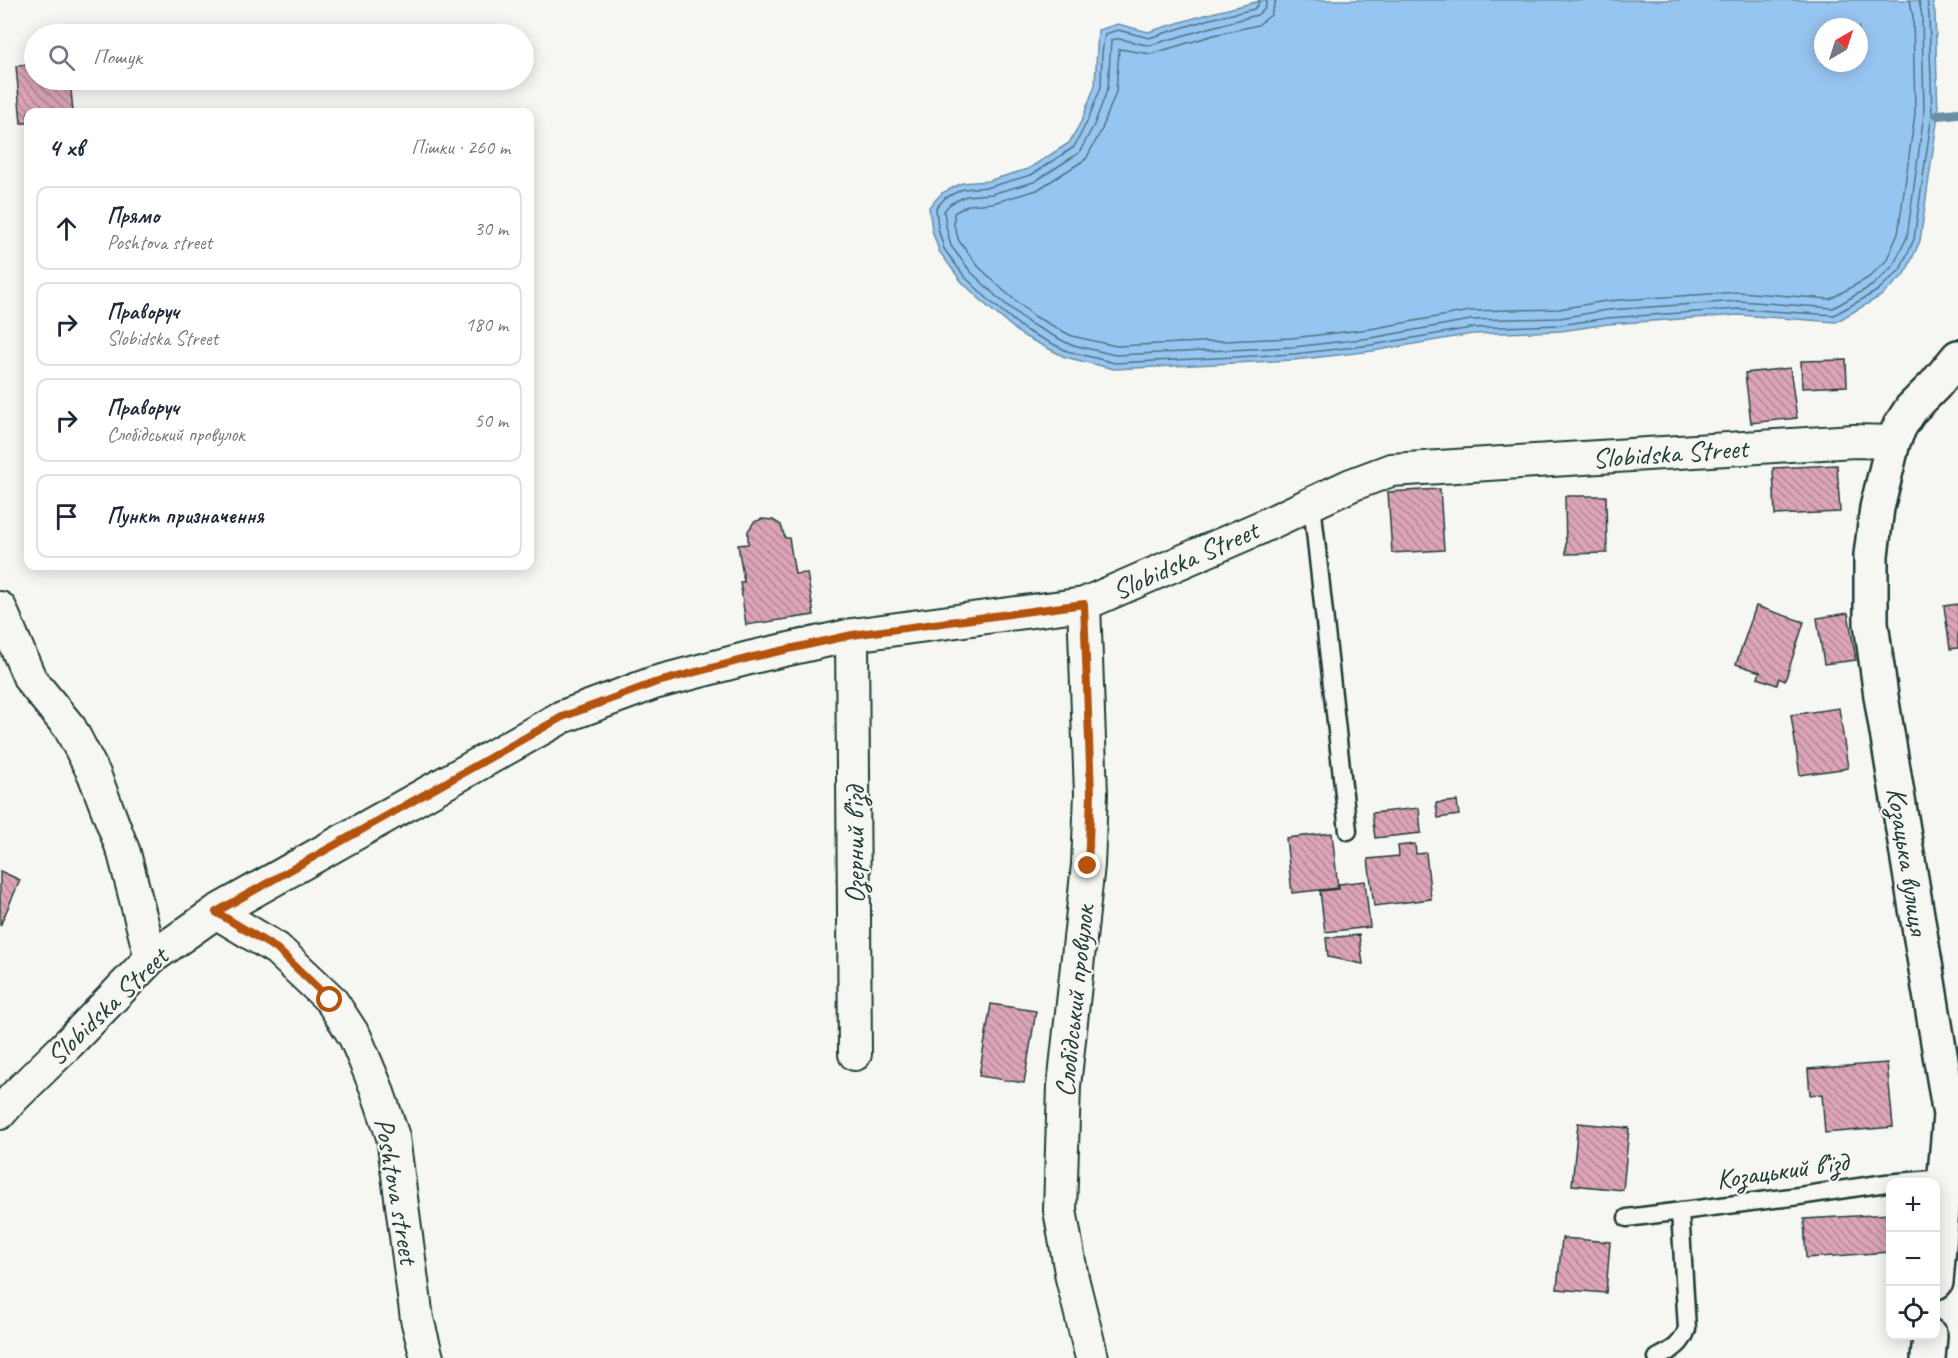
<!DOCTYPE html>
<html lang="uk">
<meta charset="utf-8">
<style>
body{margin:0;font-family:Caveat,sans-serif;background:#f2f2f3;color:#1f2937}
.controls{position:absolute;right:18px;bottom:18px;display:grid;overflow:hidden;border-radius:12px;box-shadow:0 3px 15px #0003}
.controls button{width:54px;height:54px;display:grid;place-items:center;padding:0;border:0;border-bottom:2px solid #e0e1e3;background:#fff;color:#1f2937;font:30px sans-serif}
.compass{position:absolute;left:1814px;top:18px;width:54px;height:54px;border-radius:50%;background:#fff;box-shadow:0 3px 15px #0003;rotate:39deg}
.stop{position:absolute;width:18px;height:18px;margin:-14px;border:4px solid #b45309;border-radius:50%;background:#fff}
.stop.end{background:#b45309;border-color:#fff;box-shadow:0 2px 6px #0008}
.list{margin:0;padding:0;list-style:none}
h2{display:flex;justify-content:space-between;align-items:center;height:78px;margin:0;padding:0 24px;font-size:26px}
h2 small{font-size:20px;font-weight:400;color:#747a83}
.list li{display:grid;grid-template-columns:39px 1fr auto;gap:18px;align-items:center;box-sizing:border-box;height:84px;margin:0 12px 12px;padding:0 12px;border:2px solid #e0e1e3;border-radius:12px}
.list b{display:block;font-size:22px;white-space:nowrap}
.list p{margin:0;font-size:20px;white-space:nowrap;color:#747a83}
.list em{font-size:20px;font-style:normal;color:#747a83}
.icon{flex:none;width:33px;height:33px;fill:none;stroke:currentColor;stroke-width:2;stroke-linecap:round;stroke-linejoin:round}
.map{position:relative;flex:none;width:1958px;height:1358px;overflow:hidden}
.search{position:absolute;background:#fff;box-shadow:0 3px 15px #0003;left:24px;top:24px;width:510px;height:66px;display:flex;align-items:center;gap:15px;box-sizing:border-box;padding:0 21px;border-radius:33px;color:#747a83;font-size:22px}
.panel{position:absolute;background:#fff;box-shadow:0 3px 15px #0003;left:24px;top:108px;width:510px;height:462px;border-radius:12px}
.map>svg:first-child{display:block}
.water{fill:#97c5f1;stroke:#678fa5;stroke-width:1.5;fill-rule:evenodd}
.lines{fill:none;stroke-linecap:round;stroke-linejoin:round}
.shore{stroke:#4f7380;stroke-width:1.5}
.stream{stroke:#678fa5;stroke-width:10}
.building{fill:url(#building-back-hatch);stroke:#1f3d34;stroke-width:1.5}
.lane-casing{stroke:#1f3d34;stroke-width:21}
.street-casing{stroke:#1f3d34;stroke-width:36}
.secondary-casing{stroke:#1f3d34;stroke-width:38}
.lane{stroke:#f6f6f2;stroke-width:16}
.street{stroke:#f6f6f2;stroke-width:32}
.secondary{stroke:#f6f6f2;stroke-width:33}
.route{stroke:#b45309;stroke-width:8}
.labels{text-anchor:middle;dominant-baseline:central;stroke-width:4.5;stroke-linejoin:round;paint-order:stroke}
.street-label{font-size:28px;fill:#1f3d34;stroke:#f6f6f2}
</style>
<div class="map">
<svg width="1958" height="1358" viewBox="0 0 1958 1358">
<defs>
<pattern id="building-back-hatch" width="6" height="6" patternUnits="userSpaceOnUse" patternTransform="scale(1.5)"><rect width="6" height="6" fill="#dca4b6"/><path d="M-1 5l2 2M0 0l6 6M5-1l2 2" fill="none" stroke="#b28795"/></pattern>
</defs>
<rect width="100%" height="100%" fill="#f6f6f2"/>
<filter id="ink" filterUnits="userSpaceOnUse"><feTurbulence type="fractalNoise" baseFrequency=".0167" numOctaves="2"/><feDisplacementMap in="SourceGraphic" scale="12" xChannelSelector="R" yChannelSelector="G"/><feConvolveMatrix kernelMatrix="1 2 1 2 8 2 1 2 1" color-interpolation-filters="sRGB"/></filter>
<g filter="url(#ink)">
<path class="water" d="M1264 0H1932L1935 13 1938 115 1920 241 1905 274 1881 296 1836 322 1739 315 1608 324 1561 331 1472 334 1373 351 1294 360 1114 369 1065 357 1022 335 988 307 961 281 939 251 932 230 929 207 942 193 962 183 988 181 1028 169 1069 143 1082 120 1095 85 1098 30 1118 24 1148 32 1208 14ZM1823 27H1859V63H1823Z"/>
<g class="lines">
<path class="shore" d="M1259 0 1258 5 1254 9 1210 19 1149 38 1118 30 1105 34 1102 53 1101 87 1087 122 1074 147 1031 175 989 187 963 189 945 198 936 208 938 228 944 249 965 277 992 303 1025 330 1067 351 1115 363 1294 354 1372 345 1471 328 1560 325 1607 318 1739 309 1834 315 1877 291 1900 270 1914 239 1932 115 1929 15 1927 0
M1267 0 1265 9 1257 15 1212 27 1151 45C1138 46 1124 36 1111 40L1108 88 1094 125 1079 153 1034 182 991 194 966 196 950 204 944 211 946 226 951 246 971 272 997 297 1029 323 1069 344 1115 355 1293 347 1371 338 1470 320 1560 318 1607 310 1739 301 1833 308 1873 285 1893 266 1907 237 1924 114 1922 16 1919 0
M1276 0 1271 15 1258 25 1214 35 1151 54 1119 49 1116 92 1102 129 1086 159 1037 190 993 203 968 205 954 213V225L959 241 978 266 1003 290 1034 316 1072 336 1116 346 1292 338 1370 329 1470 311 1559 309 1606 301 1739 292 1830 299 1868 278 1886 261 1898 234 1915 114 1913 17 1910 0"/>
<path class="stream" d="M1938 115 1958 113"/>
</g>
<path class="building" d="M34 64V80H70L73 112H28V123H21L16 66Z
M1846 360 1847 386 1802 388 1801 361Z
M1790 368 1797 418 1751 423 1745 373Z
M1837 465 1840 512 1775 515 1773 468Z
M1440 489 1444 550 1392 553 1388 492Z
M1565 496H1606L1607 553 1566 554Z
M762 519 773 520 781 525 785 538H789L795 574 807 573 814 615 746 625 740 582H744L738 545 748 544V531L754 522Z
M1958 604V648L1950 649 1944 606Z
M1756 606 1804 622 1785 681 1779 678 1777 685 1758 678 1760 672 1736 664Z
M1848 613 1856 660 1824 664 1817 618Z
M1839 708 1848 768 1800 775 1791 715Z
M1457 801 1459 815 1438 818 1436 803Z
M1419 808 1421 833 1375 838 1372 813Z
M1332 833 1338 888 1292 893 1286 838Z
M1415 844 1416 854 1426 853 1431 899 1374 906 1368 859 1399 856 1398 846Z
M0 871 20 880 0 926Z
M1365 881 1370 927 1325 932 1320 891 1339 889V884Z
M1359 935 1363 964 1328 957 1326 938Z
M991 1004 1036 1011 1024 1083 979 1076Z
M1887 1063 1893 1127 1825 1133 1822 1094 1810 1095 1808 1069Z
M1578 1123 1629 1128 1623 1190 1572 1185Z
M1890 1214V1252L1806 1258 1804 1219Z
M1562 1238 1610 1242 1606 1293 1557 1289Z"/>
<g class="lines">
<defs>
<path id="lane" d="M1312 504 1348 831
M1627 1218 1799 1196 1886 1183 1945 1178
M1657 1358C1672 1350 1682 1345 1687 1329L1680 1211"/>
<path id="street" d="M1084 604 1091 794 1088 865 1064 1086 1060 1210 1072 1278 1092 1358
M0 608 30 679 70 728 94 774 124 853 151 958
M852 635 855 1054
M216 912 277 949 331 1000 355 1037 376 1087 393 1137 417 1319 427 1358
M0 1113 14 1097 69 1043 151 958 216 912 562 717 654 683 753 657 852 635 1084 604 1257 529 1351 485 1391 470 1854 441 1893 442"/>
<path id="secondary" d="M1936 1282 1950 1115 1881 696 1871 623V555L1877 508 1893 442 1900 426 1911 409 1935 385 1958 357
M1928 1358 1930 1336"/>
</defs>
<use href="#lane" class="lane-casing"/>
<use href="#street" class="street-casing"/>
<use href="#secondary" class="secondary-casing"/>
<use href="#lane" class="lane"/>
<use href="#street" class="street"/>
<use href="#secondary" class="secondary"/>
</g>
</g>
<g class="lines" filter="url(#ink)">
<path class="route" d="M330 1000 277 949 216 912 562 717 654 683 753 657 852 635 1084 604 1091 794 1088 866"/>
</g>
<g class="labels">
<g class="street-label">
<text transform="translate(1670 453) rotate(-4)">Slobidska Street</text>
<text transform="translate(1185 560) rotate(-24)">Slobidska Street</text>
<text transform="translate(854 845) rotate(-90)">Озерний в’їзд</text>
<text transform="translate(1908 861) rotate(81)">Козацька вулиця</text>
<text transform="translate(1074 1001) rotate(-84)">Слобідський провулок</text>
<text transform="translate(107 1006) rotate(-44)">Slobidska Street</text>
<text transform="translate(1782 1170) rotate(-8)">Козацький в’їзд</text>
<text transform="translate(397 1191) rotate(80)">Poshtova street</text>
</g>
</g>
</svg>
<div class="controls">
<button>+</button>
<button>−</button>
<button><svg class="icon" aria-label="locate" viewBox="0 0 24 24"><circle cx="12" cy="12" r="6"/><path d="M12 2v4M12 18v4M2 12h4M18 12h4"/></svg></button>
</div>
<svg class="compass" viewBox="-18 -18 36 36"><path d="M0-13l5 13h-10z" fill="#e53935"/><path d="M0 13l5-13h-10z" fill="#747a83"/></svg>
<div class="stop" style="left:330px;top:1000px"></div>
<div class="stop end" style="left:1088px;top:866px"></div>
<div class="search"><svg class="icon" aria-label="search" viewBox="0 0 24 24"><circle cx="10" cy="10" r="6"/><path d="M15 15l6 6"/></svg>Пошук</div>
<section class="panel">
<h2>4 хв<small>Пішки · 260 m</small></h2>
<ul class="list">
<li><svg class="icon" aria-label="ahead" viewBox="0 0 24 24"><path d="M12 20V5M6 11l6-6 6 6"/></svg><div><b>Прямо</b><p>Poshtova street</p></div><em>30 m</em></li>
<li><svg class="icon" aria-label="right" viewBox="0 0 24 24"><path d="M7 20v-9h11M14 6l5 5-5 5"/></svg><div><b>Праворуч</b><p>Slobidska Street</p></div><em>180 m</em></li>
<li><svg class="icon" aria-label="right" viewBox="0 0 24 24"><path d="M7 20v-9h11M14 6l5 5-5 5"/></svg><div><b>Праворуч</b><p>Слобідський провулок</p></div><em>50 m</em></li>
<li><svg class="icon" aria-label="arrive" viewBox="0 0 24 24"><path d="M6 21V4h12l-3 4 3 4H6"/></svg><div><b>Пункт призначення</b></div></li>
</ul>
</section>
</div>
